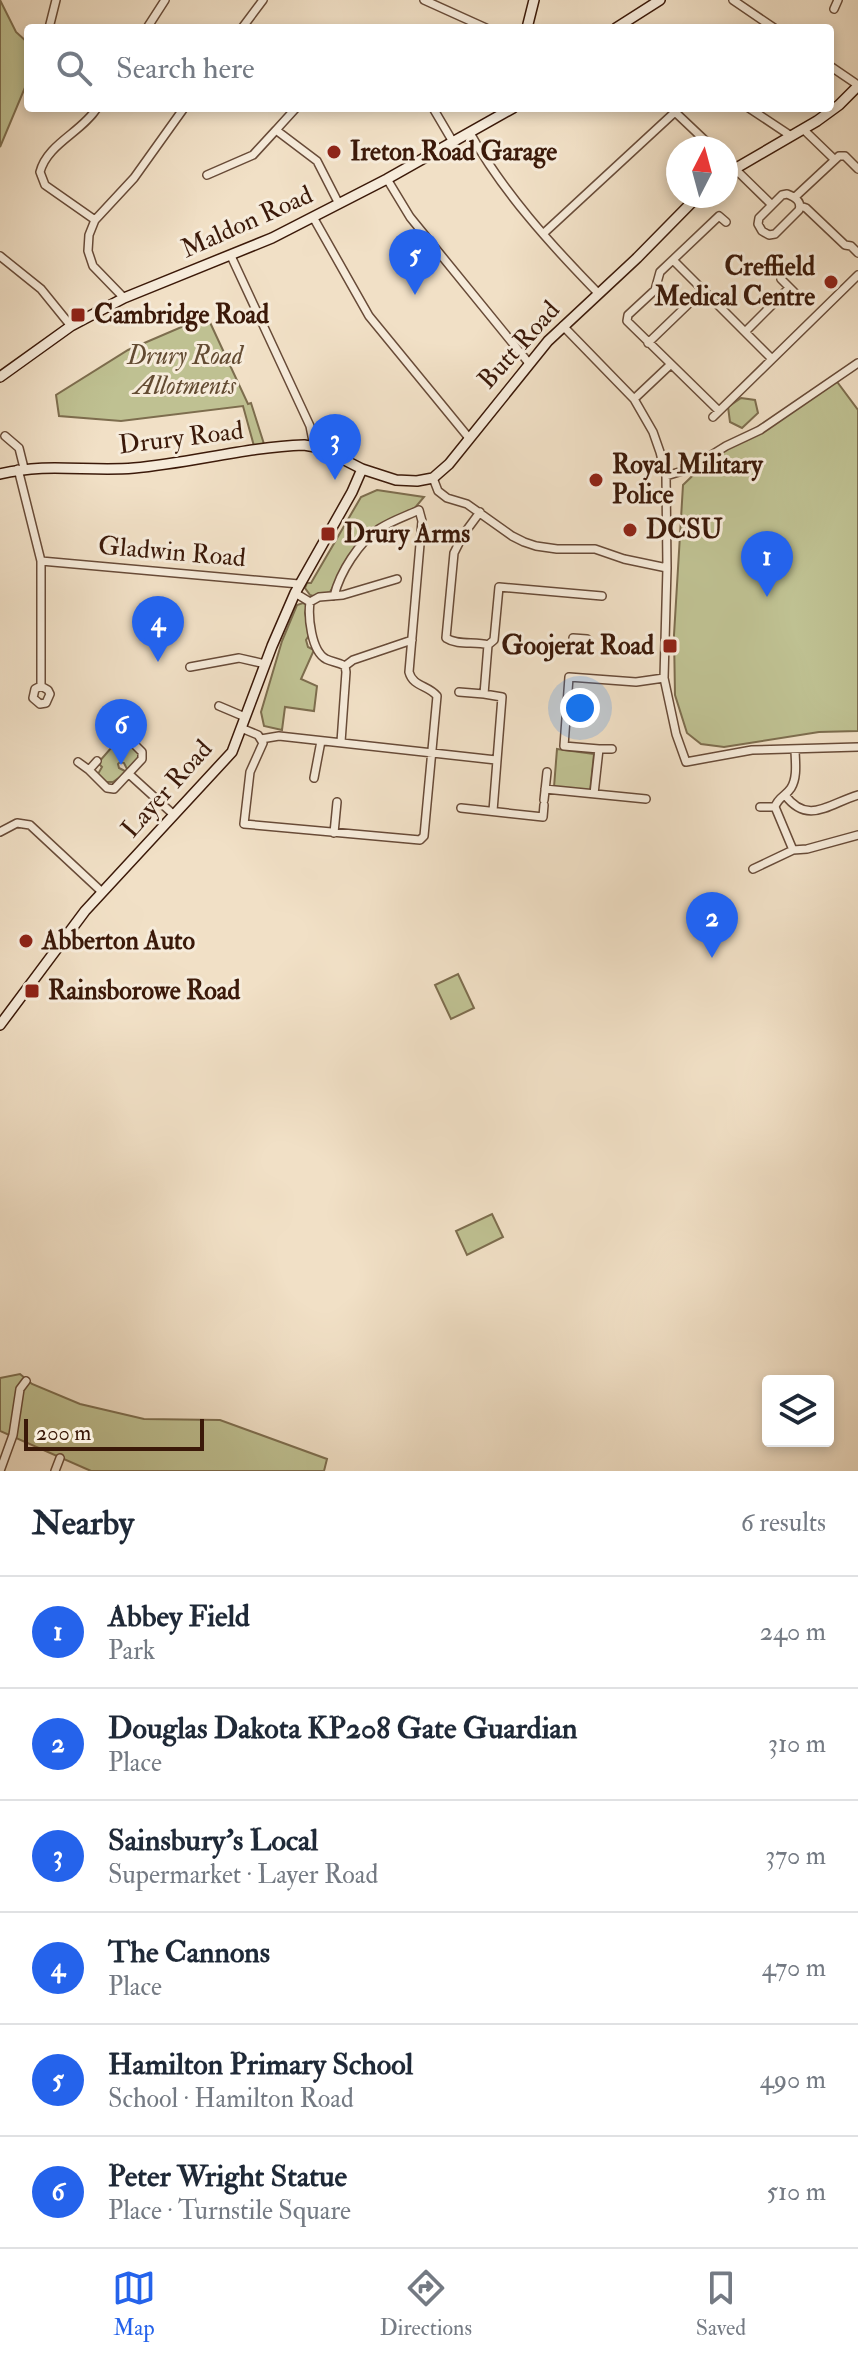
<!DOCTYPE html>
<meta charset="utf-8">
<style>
body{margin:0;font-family:"IM FELL Double Pica",serif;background:#f6f6f7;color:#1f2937}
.controls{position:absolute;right:24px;bottom:24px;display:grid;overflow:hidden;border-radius:8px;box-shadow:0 4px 12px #0003}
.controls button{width:72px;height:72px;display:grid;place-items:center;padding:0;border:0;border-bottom:2px solid #e0e1e3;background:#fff;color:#1f2937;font:40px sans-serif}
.compass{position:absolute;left:666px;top:136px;width:72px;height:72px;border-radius:50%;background:#fff;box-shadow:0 4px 12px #0003;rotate:6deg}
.scale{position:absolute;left:24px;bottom:20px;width:180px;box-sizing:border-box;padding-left:8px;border:4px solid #3b1909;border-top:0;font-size:22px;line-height:28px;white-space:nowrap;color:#3b1909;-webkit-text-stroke:6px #f6ebda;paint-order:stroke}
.you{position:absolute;left:580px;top:708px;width:28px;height:28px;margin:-20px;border:6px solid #fff;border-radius:50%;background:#1a73e8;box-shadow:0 0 0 12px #1a73e833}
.badge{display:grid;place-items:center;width:52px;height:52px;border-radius:50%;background:#2563eb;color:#fff;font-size:26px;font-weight:700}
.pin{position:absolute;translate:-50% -66px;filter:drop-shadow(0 2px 4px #0008)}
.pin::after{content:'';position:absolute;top:42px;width:28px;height:24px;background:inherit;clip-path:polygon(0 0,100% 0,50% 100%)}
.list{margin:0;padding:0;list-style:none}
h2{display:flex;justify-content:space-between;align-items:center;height:104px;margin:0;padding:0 32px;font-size:34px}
h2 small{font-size:26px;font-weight:400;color:#747a83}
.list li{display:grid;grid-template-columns:52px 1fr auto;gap:24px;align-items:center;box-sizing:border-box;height:112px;padding:0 32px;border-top:2px solid #e0e1e3}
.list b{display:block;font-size:30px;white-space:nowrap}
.list p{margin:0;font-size:26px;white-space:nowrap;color:#747a83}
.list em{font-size:26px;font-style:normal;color:#747a83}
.icon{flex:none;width:44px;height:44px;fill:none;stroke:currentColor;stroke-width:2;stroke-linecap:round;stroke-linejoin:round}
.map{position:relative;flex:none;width:858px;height:1471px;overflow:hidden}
.search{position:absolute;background:#fff;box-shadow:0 4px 12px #0003;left:24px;right:24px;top:24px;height:88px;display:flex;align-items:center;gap:20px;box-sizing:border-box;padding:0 28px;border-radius:8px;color:#747a83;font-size:30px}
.sheet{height:776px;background:#fff}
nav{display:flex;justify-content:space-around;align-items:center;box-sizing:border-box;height:112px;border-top:2px solid #e0e1e3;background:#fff;font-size:22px;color:#747a83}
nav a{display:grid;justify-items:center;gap:4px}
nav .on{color:#2563eb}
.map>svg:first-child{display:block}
.green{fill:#bfc192;stroke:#7d6d4e;stroke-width:2}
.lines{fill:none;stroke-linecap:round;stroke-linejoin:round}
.street-casing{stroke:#684b38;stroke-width:10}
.secondary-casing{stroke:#3b1909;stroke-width:12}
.street{stroke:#f6ebda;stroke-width:7}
.secondary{stroke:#f6ebda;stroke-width:9}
.poi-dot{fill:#8f2418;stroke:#f6ebda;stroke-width:3}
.labels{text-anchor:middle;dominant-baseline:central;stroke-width:6;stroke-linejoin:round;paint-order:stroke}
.poi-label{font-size:26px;font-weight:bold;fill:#3b1909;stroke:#f6ebda;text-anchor:start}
.street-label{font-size:26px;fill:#3b1909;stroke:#f6ebda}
.park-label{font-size:26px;font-style:italic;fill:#634b32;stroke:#f6ebda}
</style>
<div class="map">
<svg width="858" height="1471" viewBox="0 0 858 1471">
<rect width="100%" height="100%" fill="#f1e0c6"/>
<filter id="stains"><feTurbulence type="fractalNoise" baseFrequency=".0025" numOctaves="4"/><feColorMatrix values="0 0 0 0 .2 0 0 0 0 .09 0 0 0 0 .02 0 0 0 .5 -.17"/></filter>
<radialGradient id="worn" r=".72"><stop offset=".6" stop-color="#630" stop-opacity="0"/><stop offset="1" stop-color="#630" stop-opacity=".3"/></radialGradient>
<path class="green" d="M0 0 16 32 28 43V85H26L0 147Z
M207 316 248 404 251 403 264 444 254 446 243 406 121 421 59 416 56 395 128 350Z
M835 379 858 410V731L819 732 724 747 701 744 687 733 675 695 674 635 683 485 717 452Z
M741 398 755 400 758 413 742 428 730 422 728 407Z
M377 490 424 497 414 509 377 526 355 548 330 592 316 597 310 595 305 588 307 583H311L361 497Z
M303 603 307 605 305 613 310 634 306 640 308 647 314 650 301 679 317 686 314 711 285 707 282 730 264 726 261 712 282 641 297 605Z
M127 741 139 752V759L135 761 128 771 124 763 120 762 118 764 119 768 127 772 113 782H106L98 774 102 767 98 763 111 748Z
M557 749 594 754 590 791 554 787Z
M458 974 474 1008 451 1019 435 985Z
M492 1214 503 1237 467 1255 456 1231Z
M20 1374 32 1384 80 1404 144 1419 220 1420 327 1459 324 1471H91L0 1431V1378Z"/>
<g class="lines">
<defs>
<path id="street" d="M424 0 486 28
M733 0 774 28
M834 9 838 0
M49 28 56 0
M147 28 165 0
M242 28 263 0
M830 66 858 85
M296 108 276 130 317 161 339 204
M433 108 453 142
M749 108 791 136
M804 130 834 159
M470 133C502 191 552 246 598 293
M726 160 772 205
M207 175 253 155 276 130
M387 179 410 217 528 362
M787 194C795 197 802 201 799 210L775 234 769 235 762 231 758 224 759 218 782 195Z
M795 197 839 156H845L858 169
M800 206 806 208 845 245 851 246 858 253
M313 217 369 316 469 438
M95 220 45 185 40 172C47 144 82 132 97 108
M544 233 675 112 713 148
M0 256 41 289 71 326
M231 256 310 426 314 446
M673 260 771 358
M781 279 799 297
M124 298 93 266 88 251 89 235 95 220 134 178 184 108
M563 326 634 399 653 432 660 452 666 476 667 568 664 678 676 734 686 762 752 750 858 747
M745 332 789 288
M648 343 703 290
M634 399 670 365
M719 411 627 321 628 315 655 290 660 272 719 216 726 222
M713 417 858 275
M5 436 19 448 24 468
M18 469 41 561V686L35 689 33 698 40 704 46 703 50 694 48 690 41 686
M666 476 689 469 726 446 760 430 858 363
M433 478 438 491 447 498 467 504 512 536 524 542 536 546 557 549H595L624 559 667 568
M480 512 463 535 454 553 446 638C458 646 475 641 488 645L484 694 502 697 493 811
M41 561 299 584
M295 593 310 602C308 616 311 651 326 659 332 662 338 662 345 666L353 660 412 640
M310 602 319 597 343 595 397 579
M573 638 587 639
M488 645 494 640 499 587 602 596
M190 667 239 658 265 664
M459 692 484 694
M219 706 245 717
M241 728 258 735 263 743 250 772 244 824 420 840 424 836 437 696C428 685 413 687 409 672L422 521 419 510C406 516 391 521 379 529 359 542 340 572 334 596
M261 739 279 736 496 760
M341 742 346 672 345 666
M599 749H612
M795 749C795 760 798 777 791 788 786 796 778 797 775 807L793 850 807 849 858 835
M78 762 89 770 97 761
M89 770 107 788 114 789 142 759V752L122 732 114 741
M129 774 174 815
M314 778 321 741
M545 789 646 799
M594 794 599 749 564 746 569 677 636 682 664 678
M785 795C808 826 830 803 858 795
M544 800 547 772
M760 807H775
M461 808 543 817 544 805
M0 832 17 823 30 825 102 892
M334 833 337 802
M753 869 793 850
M0 1471 13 1435 20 1389 26 1381
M55 1471 60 1458"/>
<path id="secondary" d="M527 28 534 0
M616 28 660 0
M726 174 817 121 839 105 858 86
M0 377 71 326 124 298 272 238 387 179 513 108
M0 474C48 462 87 472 134 468 191 463 247 447 304 445L321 448 362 469 396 480 417 481 433 478 449 464 548 341 637 258 698 196
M0 1025 85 911 232 752 272 646 295 593 352 492 362 469"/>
</defs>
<use href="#street" class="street-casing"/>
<use href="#secondary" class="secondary-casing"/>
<use href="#street" class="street"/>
<use href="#secondary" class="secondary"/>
</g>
<g class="poi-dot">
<circle cx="334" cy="152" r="8"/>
<circle cx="831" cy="282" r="8"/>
<rect x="70" y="307" width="16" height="16" rx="4"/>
<circle cx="596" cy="480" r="8"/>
<circle cx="630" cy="530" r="8"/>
<rect x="320" y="526" width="16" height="16" rx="4"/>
<rect x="662" y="638" width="16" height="16" rx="4"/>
<circle cx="26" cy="941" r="8"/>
<rect x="24" y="983" width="16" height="16" rx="4"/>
</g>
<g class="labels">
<g class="poi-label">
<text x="350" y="152">Ireton Road Garage</text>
<text x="815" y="267" text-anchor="end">Creffield<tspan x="815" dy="30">Medical Centre</tspan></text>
<text x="94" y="315">Cambridge Road</text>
<text x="612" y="465">Royal Military<tspan x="612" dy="30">Police</tspan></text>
<text x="646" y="530">DCSU</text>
<text x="344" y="534">Drury Arms</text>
<text x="654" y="646" text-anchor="end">Goojerat Road</text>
<text x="42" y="941">Abberton Auto</text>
<text x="48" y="991">Rainsborowe Road</text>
</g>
<g class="street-label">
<text transform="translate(247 222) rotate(-24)">Maldon Road</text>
<text transform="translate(519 345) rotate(-48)">Butt Road</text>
<text transform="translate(181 438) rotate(-7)">Drury Road</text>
<text transform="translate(172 552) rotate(5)">Gladwin Road</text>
<text transform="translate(167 789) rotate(-48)">Layer Road</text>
</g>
<g class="park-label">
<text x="185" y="356">Drury Road<tspan x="185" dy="30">Allotments</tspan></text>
</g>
</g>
<rect width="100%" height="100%" filter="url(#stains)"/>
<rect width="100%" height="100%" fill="url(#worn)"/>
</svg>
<div class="controls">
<button><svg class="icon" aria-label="layers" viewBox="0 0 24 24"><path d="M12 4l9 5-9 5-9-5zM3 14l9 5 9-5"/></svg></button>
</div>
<svg class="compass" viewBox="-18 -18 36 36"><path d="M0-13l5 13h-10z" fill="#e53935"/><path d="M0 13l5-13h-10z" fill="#747a83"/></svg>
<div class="scale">200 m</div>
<div class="you"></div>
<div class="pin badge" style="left:767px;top:597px">1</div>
<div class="pin badge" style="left:712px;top:958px">2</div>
<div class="pin badge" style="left:335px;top:480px">3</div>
<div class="pin badge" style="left:158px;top:662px">4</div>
<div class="pin badge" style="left:415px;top:295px">5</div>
<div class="pin badge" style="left:121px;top:765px">6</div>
<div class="search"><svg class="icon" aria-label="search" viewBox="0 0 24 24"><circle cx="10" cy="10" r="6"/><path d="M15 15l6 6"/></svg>Search here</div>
</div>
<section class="sheet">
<h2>Nearby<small>6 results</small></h2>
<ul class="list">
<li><span class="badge">1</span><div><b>Abbey Field</b><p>Park</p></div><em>240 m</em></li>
<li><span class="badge">2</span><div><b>Douglas Dakota KP208 Gate Guardian</b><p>Place</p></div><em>310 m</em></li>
<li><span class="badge">3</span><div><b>Sainsbury's Local</b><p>Supermarket · Layer Road</p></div><em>370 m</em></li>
<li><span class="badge">4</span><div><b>The Cannons</b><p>Place</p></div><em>470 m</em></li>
<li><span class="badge">5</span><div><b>Hamilton Primary School</b><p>School · Hamilton Road</p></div><em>490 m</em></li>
<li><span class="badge">6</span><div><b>Peter Wright Statue</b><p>Place · Turnstile Square</p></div><em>510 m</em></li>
</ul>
</section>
<nav>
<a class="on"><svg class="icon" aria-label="map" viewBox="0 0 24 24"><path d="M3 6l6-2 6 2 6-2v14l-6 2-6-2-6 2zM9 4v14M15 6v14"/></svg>Map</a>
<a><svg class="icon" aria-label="directions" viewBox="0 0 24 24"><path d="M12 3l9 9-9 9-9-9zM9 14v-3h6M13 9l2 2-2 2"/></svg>Directions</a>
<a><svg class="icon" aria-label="saved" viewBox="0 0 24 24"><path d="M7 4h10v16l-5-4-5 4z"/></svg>Saved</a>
</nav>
